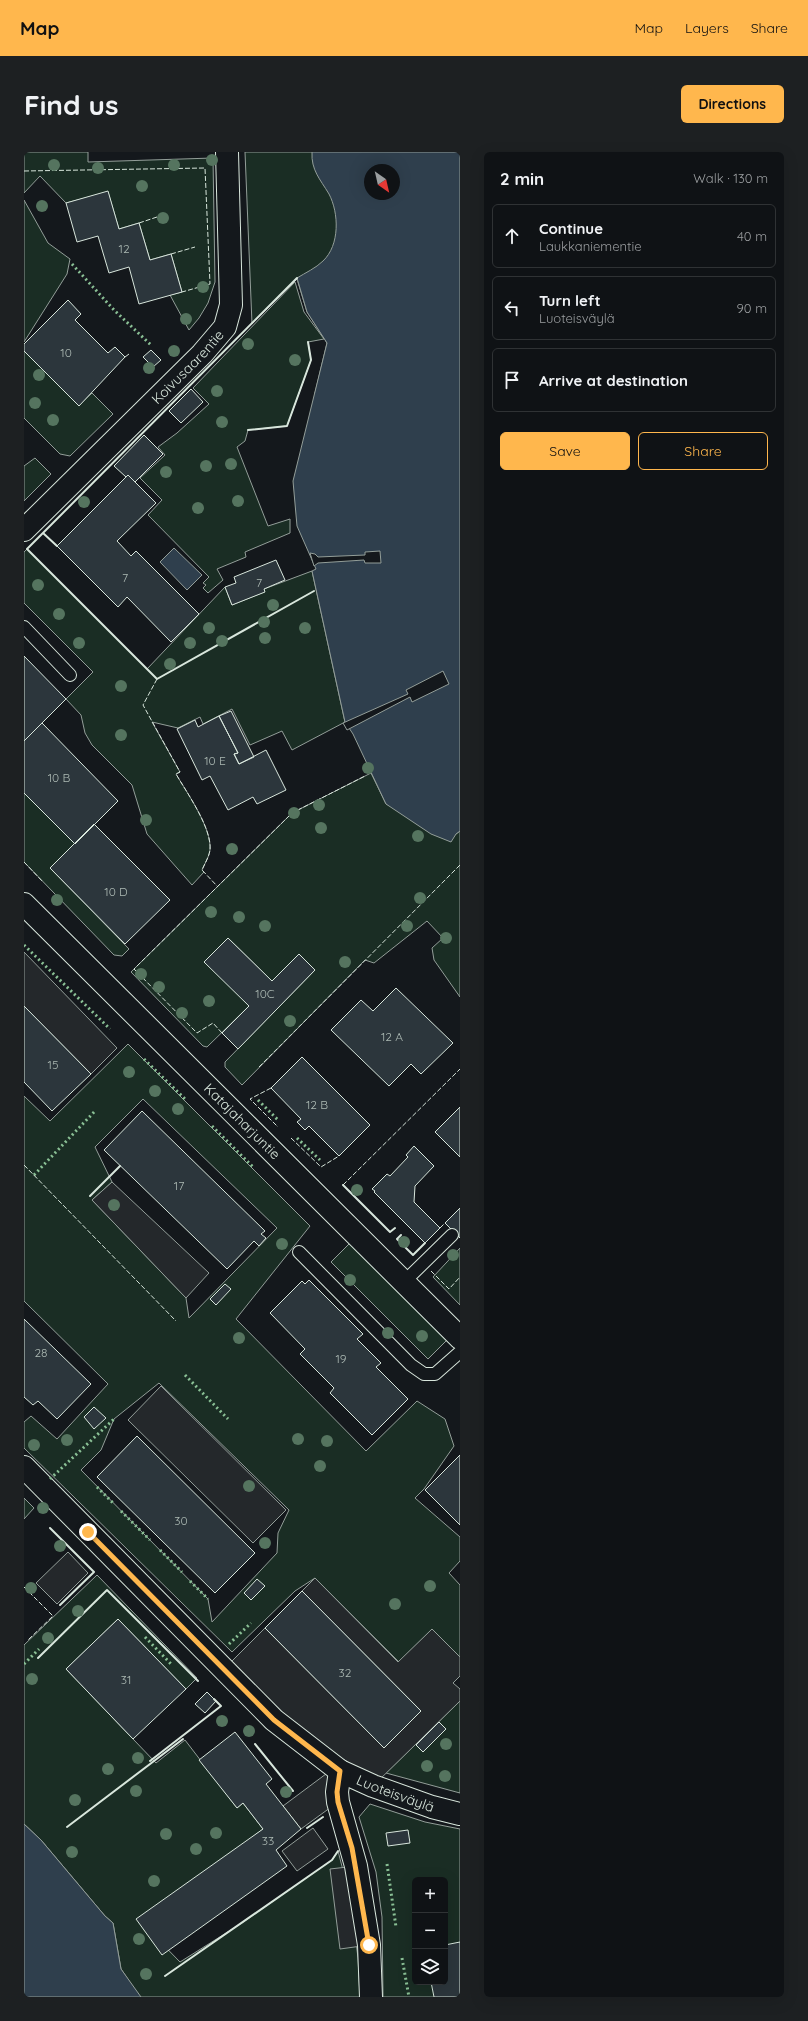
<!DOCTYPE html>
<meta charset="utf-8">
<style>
body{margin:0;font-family:Quicksand,sans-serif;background:#1d2022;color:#f1f3f6}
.controls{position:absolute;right:12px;bottom:12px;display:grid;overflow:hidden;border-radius:6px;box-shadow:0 4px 16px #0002}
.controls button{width:36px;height:36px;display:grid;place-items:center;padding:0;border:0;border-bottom:1px solid #2f3234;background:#0f1215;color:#f1f3f6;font:20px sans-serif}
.compass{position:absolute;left:340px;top:12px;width:36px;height:36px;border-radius:50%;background:#0f1215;box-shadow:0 4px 16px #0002;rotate:146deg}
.stop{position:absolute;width:12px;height:12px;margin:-9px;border:3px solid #ffb74d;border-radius:50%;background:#fff}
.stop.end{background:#ffb74d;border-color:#fff;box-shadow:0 1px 4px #0008}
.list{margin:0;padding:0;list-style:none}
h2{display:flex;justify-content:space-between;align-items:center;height:52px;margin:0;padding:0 16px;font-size:17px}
h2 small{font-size:13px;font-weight:400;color:#9b9ea0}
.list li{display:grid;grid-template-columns:26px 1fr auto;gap:12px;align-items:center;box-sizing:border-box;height:64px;margin:0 8px 8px;padding:0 8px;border:1px solid #2f3234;border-radius:6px}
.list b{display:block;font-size:15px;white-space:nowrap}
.list p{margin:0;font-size:13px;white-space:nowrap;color:#9b9ea0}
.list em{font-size:13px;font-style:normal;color:#9b9ea0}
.actions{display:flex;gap:8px;padding:12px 16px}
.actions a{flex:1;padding:9px 0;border:1px solid #ffb74d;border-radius:6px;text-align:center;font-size:14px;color:#ffb74d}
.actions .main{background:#ffb74d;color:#111}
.icon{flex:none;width:22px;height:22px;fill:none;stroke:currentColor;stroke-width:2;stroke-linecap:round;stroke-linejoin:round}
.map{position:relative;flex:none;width:436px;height:1845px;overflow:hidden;border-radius:6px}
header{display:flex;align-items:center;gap:24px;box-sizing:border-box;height:56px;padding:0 20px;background:#ffb74d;color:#111}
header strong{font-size:19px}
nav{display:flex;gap:22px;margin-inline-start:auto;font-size:14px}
.intro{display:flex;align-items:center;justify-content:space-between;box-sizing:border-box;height:96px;padding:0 24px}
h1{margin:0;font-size:28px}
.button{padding:10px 18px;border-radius:6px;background:#ffb74d;color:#111;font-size:14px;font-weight:700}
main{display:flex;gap:24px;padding:0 24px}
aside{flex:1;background:#0f1215;border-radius:6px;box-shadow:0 4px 16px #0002}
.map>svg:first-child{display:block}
.green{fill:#1a2d24;stroke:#939e99;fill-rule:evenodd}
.parking{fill:#24282b;stroke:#939e99}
.water{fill:#2f3f4d;stroke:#939e99;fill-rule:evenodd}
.pier{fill:#14181c;stroke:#939e99}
.building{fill:#2c363c;stroke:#d8e6dc}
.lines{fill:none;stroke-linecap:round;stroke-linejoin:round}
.lane-casing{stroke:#d8e6dc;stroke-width:14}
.street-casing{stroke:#d8e6dc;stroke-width:24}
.secondary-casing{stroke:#d8e6dc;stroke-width:24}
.lane{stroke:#14181c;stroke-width:12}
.street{stroke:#14181c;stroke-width:22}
.secondary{stroke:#14181c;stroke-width:22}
.hedge{stroke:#8ac095;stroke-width:3;stroke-dasharray:2 3;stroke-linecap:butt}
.fence{stroke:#d8e6dc;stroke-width:1;stroke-dasharray:5 2;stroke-linecap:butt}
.wall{stroke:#d8e6dc;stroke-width:2}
.tree{fill:#55745f}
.route{stroke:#ffb74d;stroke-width:5}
.labels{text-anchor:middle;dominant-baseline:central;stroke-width:3;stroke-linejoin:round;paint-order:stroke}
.number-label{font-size:12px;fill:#adbab4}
.street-label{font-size:14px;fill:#d8e6dc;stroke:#14181c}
</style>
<header>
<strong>Map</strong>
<nav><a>Map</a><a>Layers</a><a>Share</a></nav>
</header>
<div class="intro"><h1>Find us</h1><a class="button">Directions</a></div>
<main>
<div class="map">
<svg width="436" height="1845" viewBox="0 0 436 1845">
<rect width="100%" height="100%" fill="#14181c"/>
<path class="green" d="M0 0H64V10L189 6 191 130 184 151 175 166 165 178 146 143 158 140 147 102 126 108 115 71 95 77 84 40 42 51 16 24 0 41Z
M221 0H310L377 17 389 48 291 241 303 191 283 160 273 127 228 172ZM346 18H370V42H346Z
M0 48 24 91 46 107 43 122 0 190Z
M271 130 280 160 300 187 284 190 287 208 263 274 224 278 221 289 213 295 244 374 266 367V381L221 400 222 405 193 417 199 428 184 441 179 436 182 433 179 431 185 425 124 363 138 348 116 326 141 303 134 295 153 281 185 252 169 236Z
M0 199 55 253 68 241 89 262 46 304 36 302 0 266Z
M11 306 27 322 0 349V314Z
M3 397 123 517 201 435 208 453 240 440V437L288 419 321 570 268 598 258 579 226 593 208 557 179 572 176 565 154 576 128 570 156 620 152 622C163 641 188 676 186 698 185 705 181 711 178 718L180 720 168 733 123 682 108 633 68 593 61 581 57 563 42 547 69 520 0 451V400Z
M347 621 362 652 432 682 436 679V845L410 808 408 796 419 786 403 769 350 811 341 808 218 933 201 915V910L291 818 275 802 248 829 204 786 225 854 183 895 179 894 107 820 268 661Z
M0 641 51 692 26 716 105 797 98 804 90 803 0 710Z
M104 892 286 1074 212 1167 342 1299 393 1249 421 1267 430 1294 400 1337 391 1346 436 1385V1409L425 1421 436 1433V1505L408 1477 375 1510 291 1426 271 1439 208 1500 0 1296V1270L7 1264 33 1287 84 1232 0 1149V944L26 969ZM119 947 253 1076 165 1166 162 1146 68 1048 88 1030 71 995ZM135 1231 265 1358 254 1381 253 1401 188 1470 184 1447 57 1318 77 1298 90 1267Z
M326 1091 423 1188 404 1207 307 1110Z
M436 1096V1153L409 1125Z
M0 1346 10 1356 0 1367Z
M73 1423 173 1526 162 1537 94 1467 42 1517 132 1611 161 1588 213 1656 219 1651 239 1677 118 1771 156 1810 218 1771 308 1708 314 1699 327 1749 334 1806 336 1845H116L97 1817 89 1771 81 1764 17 1688 0 1672V1493Z
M436 1549V1641L362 1621Z
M346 1652 401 1670 436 1677V1845H359L358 1765 352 1720 335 1665ZM391 1728H421V1830H391Z"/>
<path class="parking" d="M0 800 93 896 67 922 0 854Z
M88 1030 185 1121 162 1146 68 1048Z
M137 1234 262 1358 229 1391 104 1268Z
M44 1400 64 1421 33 1452 12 1431Z
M291 1426 374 1510 408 1477 436 1505V1524L429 1531 436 1537V1549L349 1634 317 1619 314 1650 277 1677 259 1654 310 1616 206 1511 241 1476 360 1596 397 1559 278 1439Z
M289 1676 304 1697 273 1719 258 1699Z
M332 1714 345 1793 316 1797 306 1717Z"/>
<path class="water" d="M288 0H436V679L432 682 427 690 407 682 362 652 329 582 321 570 288 419 292 417 273 374 269 329 303 191 283 160 273 126C281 121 292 116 299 109 316 93 315 61 305 42 296 27 287 18 288 0ZM346 18H370V42H346Z
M150 396 178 423 163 438 136 410Z
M0 1672 17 1688 81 1764 89 1771 97 1817 117 1845H0Z"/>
<path class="pier" d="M356 399 357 411H341L340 408 294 411 290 414 286 401 291 402 294 405 341 403V400Z
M419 519 425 532 388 550 386 545 323 578 319 571 384 542 382 538Z"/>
<path class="building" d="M84 39 95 77 115 71 126 108 147 102 158 140 115 152 105 115 85 121 74 84 53 90 42 51Z
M44 148 57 162 51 168 84 201 91 195 101 205 55 254 0 199V192Z
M127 198 137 208 129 215 119 205Z
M167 237 179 250 157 271 145 259Z
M120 283 139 302 111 330 104 323 102 325 90 314Z
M104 323 132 351 93 389 107 404 112 399 175 462 147 490 103 445 94 455 33 394Z
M252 408 261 428 240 437 241 440 208 453 201 435 212 431 210 425Z
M0 504 42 547 0 589Z
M207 559 230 605 215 612 210 602 214 601 195 564Z
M195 564 214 601 210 602 215 612 242 598 262 638 233 652 229 645 204 658 186 624 178 628 153 577 171 568 174 575Z
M18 571 94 649 51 692 0 641V589Z
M70 672 146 748 101 792 26 716Z
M204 786 248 829 275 802 291 818 214 897 198 881 225 854 180 810Z
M372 836 429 891 397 922 387 912 365 934 307 878 337 848 349 859Z
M0 854 67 922 28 959 0 930Z
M278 905 346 973 315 1004 285 974 281 978 273 970 277 967 247 936Z
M436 955V1005L411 980Z
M118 959 241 1079 237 1082 242 1086 235 1094 230 1089 203 1117 80 998Z
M390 994 410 1014 391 1034 390 1050 416 1076 401 1091 350 1040 351 1039 348 1037 363 1022 366 1024 384 1005 382 1003Z
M436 1056V1086L421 1071Z
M285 1128 339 1182 333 1187 357 1211 352 1215 384 1247 348 1283 306 1241 310 1236 276 1202 281 1197 246 1161 278 1129 281 1132Z
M201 1132 207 1137 192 1153 186 1147Z
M0 1167 67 1232 33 1267 14 1249 9 1253 0 1245Z
M70 1255 82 1266 70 1277 60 1265Z
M113 1284 231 1401 191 1441 73 1325Z
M436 1303V1373L401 1338Z
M233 1427 241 1434 227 1448 220 1441Z
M278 1439 397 1559 360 1596 241 1476Z
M94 1467 162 1537 109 1587 42 1517Z
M183 1540 192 1549 181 1561 171 1552Z
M415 1570 422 1577 399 1600 392 1593Z
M211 1580 248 1627 242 1632 277 1677 252 1698 263 1714 138 1803 112 1767 239 1677 219 1651 213 1656 175 1608Z
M384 1678 386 1691 364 1694 362 1681Z
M436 1790V1845H410L407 1830H421V1793Z"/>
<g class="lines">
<defs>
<path id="lane" d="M0 475 46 523
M275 1100 387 1213 400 1222H411L436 1200
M380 1130 428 1083"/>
<g id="street">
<path id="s1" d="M0 378 178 202 201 175 207 153 203 0"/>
<path id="s2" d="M0 1315 250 1568 316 1619 349 1634 408 1655 436 1662"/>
<path d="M316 1619 313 1640 314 1650 332 1714 345 1793 347 1845"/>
</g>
<g id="secondary">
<path id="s3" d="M0 752 436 1186"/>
</g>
</defs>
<use href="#lane" class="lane-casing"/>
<use href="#street" class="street-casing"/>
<use href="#secondary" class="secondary-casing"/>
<use href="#lane" class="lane"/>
<use href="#street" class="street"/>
<use href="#secondary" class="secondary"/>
<path class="hedge" d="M48 112 90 158 127 193
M0 793 86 877
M120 907 162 948
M234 948 254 968
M188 974 230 1016
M273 986 296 1008
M10 1023 72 958
M161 1223 204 1267
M26 1327 90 1267
M73 1335 89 1351
M97 1359 126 1388
M136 1398 158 1420
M166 1429 184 1447
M121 1485 147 1512
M205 1492 227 1471
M0 1512 15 1497
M363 1712 372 1775
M378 1806 385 1845"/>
<path class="fence" d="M0 19 181 16 186 132 158 140
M115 71 139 63
M147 102 171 95
M101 205 105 202
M133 527 119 553 156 620 152 622C163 641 188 676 186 698 185 705 181 711 178 718L194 735
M0 710 19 730
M198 881 189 871 173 881 110 817 268 661 341 624
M235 915 436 713
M247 936 226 947 254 975
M267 986 297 1015 315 1004
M0 1013 152 1169
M319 1033 436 917
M416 1076 421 1071
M407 1119 425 1137 436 1125
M0 1435 29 1464 4 1488"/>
<path class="wall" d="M273 126 3 397 133 527 290 439
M224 278 263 274 287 208 284 190
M19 381 33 394
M319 1033 366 1080 371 1076
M66 1044 96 1014
M377 1083 373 1087 389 1103 401 1091
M26 1376 70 1420 36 1453
M14 1506 83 1438 174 1529
M231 1592 269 1639
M126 1609 197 1554 190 1547
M43 1675 159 1587
M283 1676 299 1665
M141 1824 308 1708 314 1699"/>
</g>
<g class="tree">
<circle cx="188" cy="8" r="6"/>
<circle cx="30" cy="13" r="6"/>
<circle cx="150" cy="13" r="6"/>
<circle cx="74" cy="16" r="6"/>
<circle cx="118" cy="34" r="6"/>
<circle cx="18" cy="54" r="6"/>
<circle cx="139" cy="66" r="6"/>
<circle cx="179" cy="135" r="6"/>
<circle cx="162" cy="167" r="6"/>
<circle cx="224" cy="192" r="6"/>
<circle cx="150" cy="199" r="6"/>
<circle cx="271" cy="208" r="6"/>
<circle cx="125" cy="216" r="6"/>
<circle cx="15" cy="223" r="6"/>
<circle cx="193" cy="239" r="6"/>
<circle cx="11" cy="251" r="6"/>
<circle cx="29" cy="268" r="6"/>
<circle cx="198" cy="270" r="6"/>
<circle cx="207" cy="312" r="6"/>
<circle cx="182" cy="314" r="6"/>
<circle cx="142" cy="320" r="6"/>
<circle cx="214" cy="349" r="6"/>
<circle cx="60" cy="350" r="6"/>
<circle cx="174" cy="356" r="6"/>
<circle cx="14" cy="433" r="6"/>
<circle cx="249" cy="453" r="6"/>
<circle cx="35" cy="462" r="6"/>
<circle cx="240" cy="470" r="6"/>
<circle cx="185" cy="476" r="6"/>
<circle cx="281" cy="476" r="6"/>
<circle cx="241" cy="486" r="6"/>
<circle cx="198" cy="489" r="6"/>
<circle cx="55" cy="491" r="6"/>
<circle cx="166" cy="491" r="6"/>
<circle cx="146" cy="512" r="6"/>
<circle cx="97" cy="534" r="6"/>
<circle cx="97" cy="583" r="6"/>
<circle cx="344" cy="616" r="6"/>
<circle cx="295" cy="653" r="6"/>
<circle cx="270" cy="661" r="6"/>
<circle cx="122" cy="668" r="6"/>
<circle cx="297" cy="676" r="6"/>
<circle cx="394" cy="684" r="6"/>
<circle cx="208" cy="697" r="6"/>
<circle cx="396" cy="746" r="6"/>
<circle cx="33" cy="748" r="6"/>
<circle cx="187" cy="760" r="6"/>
<circle cx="215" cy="765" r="6"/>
<circle cx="241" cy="774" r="6"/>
<circle cx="383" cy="774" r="6"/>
<circle cx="422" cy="786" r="6"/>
<circle cx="321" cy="810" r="6"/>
<circle cx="117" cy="822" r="6"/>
<circle cx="135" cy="835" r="6"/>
<circle cx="185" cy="849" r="6"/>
<circle cx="158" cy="861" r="6"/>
<circle cx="266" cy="869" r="6"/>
<circle cx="105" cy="920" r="6"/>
<circle cx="131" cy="939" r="6"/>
<circle cx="154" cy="957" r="6"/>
<circle cx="333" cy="1038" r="6"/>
<circle cx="90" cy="1053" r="6"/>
<circle cx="380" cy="1090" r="6"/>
<circle cx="258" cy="1092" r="6"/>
<circle cx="429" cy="1103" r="6"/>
<circle cx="326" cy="1128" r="6"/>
<circle cx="364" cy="1181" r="6"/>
<circle cx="398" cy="1184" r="6"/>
<circle cx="215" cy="1186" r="6"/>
<circle cx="274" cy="1287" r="6"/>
<circle cx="43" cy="1288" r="6"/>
<circle cx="303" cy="1289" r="6"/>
<circle cx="10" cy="1293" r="6"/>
<circle cx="296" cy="1314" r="6"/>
<circle cx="225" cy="1334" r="6"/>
<circle cx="19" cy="1356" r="6"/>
<circle cx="241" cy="1391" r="6"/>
<circle cx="36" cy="1394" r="6"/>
<circle cx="406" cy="1434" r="6"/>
<circle cx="7" cy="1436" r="6"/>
<circle cx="371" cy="1452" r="6"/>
<circle cx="54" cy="1459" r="6"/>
<circle cx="24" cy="1486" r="6"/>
<circle cx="8" cy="1527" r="6"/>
<circle cx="198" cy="1569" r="6"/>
<circle cx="225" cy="1579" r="6"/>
<circle cx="422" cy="1592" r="6"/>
<circle cx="114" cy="1606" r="6"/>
<circle cx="403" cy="1614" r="6"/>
<circle cx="84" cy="1617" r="6"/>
<circle cx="421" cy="1624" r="6"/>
<circle cx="112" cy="1639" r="6"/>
<circle cx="262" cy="1640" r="6"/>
<circle cx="51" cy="1648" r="6"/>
<circle cx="192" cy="1681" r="6"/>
<circle cx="142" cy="1682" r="6"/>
<circle cx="172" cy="1697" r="6"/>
<circle cx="48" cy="1700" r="6"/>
<circle cx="130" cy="1729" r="6"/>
<circle cx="115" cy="1787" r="6"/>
<circle cx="122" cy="1822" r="6"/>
</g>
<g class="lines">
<path class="route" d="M64 1380 250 1568 316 1619 313 1640 314 1650 328 1696 345 1793"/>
</g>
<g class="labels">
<g class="number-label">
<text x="100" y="96">12</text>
<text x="42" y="200">10</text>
<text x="101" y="425">7</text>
<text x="235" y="430">7</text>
<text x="191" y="608">10 E</text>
<text x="35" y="625">10 B</text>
<text x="92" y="739">10 D</text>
<text x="241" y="841">10C</text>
<text x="368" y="884">12 A</text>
<text x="29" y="912">15</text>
<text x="293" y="952">12 B</text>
<text x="155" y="1033">17</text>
<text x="17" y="1200">28</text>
<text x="317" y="1206">19</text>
<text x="157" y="1368">30</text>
<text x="321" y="1520">32</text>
<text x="102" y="1527">31</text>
<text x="244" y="1688">33</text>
</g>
<g class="street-label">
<text stroke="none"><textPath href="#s1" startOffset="231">Koivusaarentie</textPath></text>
<text stroke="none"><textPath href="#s3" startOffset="308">Katajaharjuntie</textPath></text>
<text stroke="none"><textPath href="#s2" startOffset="499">Luoteisväylä</textPath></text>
</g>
</g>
</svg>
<div class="controls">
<button>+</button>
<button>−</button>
<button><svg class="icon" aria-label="layers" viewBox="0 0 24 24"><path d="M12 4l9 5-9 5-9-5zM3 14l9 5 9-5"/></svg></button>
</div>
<svg class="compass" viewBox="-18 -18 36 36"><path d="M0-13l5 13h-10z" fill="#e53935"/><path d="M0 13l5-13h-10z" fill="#9b9ea0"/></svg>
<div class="stop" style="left:345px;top:1793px"></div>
<div class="stop end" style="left:64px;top:1380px"></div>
</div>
<aside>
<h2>2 min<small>Walk · 130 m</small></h2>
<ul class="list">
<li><svg class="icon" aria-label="ahead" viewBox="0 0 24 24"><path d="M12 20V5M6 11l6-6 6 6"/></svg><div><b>Continue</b><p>Laukkaniementie</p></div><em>40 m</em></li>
<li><svg class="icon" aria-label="left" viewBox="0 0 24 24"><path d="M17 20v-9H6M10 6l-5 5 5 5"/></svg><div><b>Turn left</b><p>Luoteisväylä</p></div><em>90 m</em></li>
<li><svg class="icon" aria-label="arrive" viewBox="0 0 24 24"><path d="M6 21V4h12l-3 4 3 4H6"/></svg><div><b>Arrive at destination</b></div></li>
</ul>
<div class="actions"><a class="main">Save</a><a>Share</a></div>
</aside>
</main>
